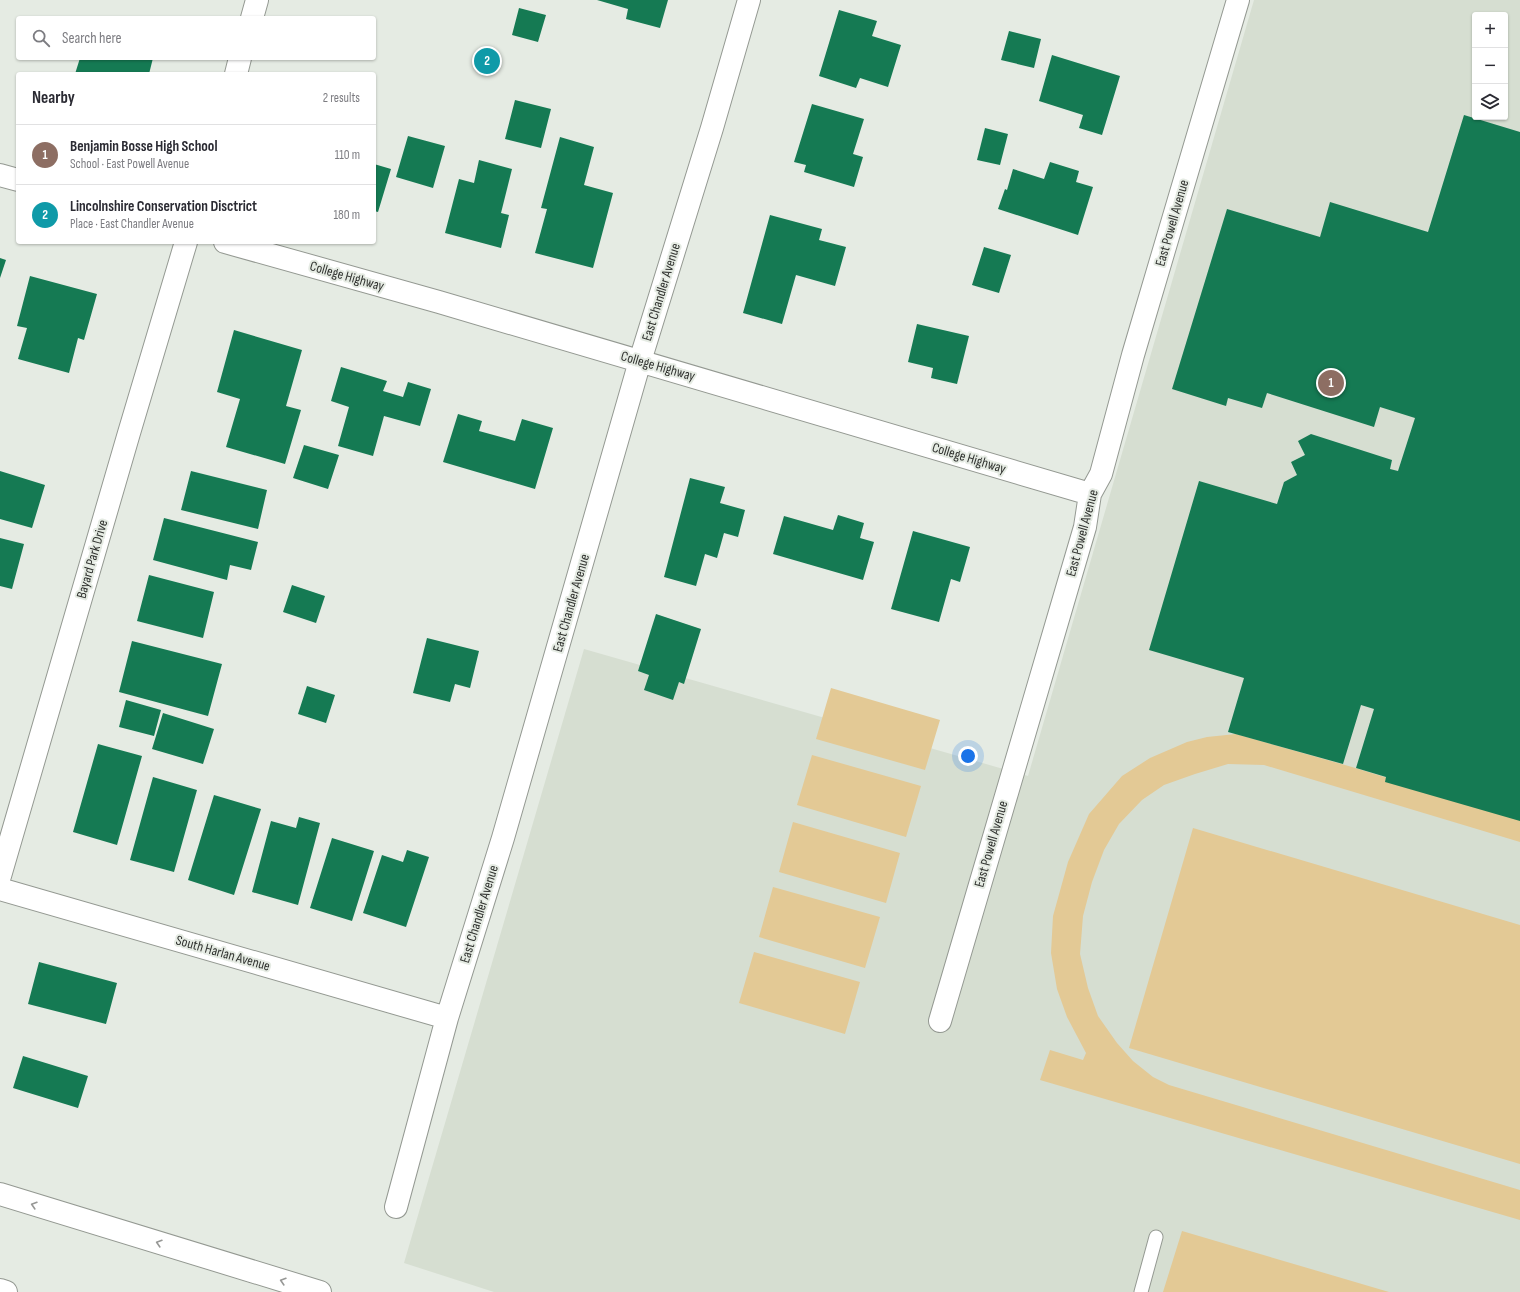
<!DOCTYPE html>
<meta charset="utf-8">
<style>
body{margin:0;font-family:"Sofia Sans Condensed",sans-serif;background:#f2f2f3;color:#2b2b33}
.controls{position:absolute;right:12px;top:12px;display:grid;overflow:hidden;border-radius:4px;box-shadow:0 1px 3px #0004}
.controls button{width:36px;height:36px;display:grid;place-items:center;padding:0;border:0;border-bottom:1px solid #e1e1e2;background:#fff;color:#2b2b33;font:20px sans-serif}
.you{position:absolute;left:968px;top:756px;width:14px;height:14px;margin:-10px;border:3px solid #fff;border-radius:50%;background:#1a73e8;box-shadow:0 0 0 6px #1a73e833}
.badge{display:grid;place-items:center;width:26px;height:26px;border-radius:50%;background:#0f766e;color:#fff;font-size:13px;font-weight:700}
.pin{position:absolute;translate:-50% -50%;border:2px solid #fff;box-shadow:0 1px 4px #0006}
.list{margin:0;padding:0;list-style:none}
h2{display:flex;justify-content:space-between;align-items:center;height:52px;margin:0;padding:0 16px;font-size:17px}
h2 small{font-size:13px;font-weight:400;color:#7c7c81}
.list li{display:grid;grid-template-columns:26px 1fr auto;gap:12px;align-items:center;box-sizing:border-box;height:60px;padding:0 16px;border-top:1px solid #e1e1e2}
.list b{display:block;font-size:15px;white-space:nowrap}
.list p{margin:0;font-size:13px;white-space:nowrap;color:#7c7c81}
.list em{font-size:13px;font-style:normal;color:#7c7c81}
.icon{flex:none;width:22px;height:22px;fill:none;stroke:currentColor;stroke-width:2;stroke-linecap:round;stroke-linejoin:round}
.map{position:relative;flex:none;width:1520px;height:1292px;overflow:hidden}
.search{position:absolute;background:#fff;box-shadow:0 1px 3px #0004;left:16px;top:16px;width:360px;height:44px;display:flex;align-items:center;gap:10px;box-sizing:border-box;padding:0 14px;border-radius:4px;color:#7c7c81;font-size:15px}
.panel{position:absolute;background:#fff;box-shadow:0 1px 3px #0004;left:16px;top:72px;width:360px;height:172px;border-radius:4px}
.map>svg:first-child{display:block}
.built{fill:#d6ded1;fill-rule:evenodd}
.pitch{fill:#e3c995}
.building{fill:#157a53}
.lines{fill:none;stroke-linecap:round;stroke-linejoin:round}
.service-casing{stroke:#949992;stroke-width:15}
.minor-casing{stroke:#949992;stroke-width:24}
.trunk-casing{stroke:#949992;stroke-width:24}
.service{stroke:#fff;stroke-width:13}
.minor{stroke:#fff;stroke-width:22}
.trunk{stroke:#fff;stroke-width:22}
.oneway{stroke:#979896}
.labels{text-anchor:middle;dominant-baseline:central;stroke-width:4;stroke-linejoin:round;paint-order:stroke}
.street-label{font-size:14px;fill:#2f312e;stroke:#e5ebe3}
</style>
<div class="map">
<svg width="1520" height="1292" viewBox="0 0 1520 1292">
<rect width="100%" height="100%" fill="#e5ebe3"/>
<path class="built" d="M1254 0H1520V1292H494L404 1263 584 649 1028 776ZM1475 15H1505V117H1475Z"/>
<path class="pitch" d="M831 688 940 720 925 770 816 739Z
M1236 734 1352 767 1520 819V842L1264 765 1228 764 1195 774 1164 785 1142 800 1119 824 1104 850 1092 882 1083 916 1080 954 1088 988 1098 1016 1117 1043 1133 1061 1153 1077 1169 1085 1520 1190V1220L1040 1080 1050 1050 1083 1060 1086 1053 1067 1017 1057 989 1051 953 1053 916 1068 862 1089 814 1122 776 1150 758 1187 742 1207 737Z
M812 755 921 786 906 837 797 805Z
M793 822 900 853 886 903 779 872Z
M1193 828 1520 925V1164L1129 1048Z
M773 887 880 917 865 968 759 937Z
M754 952 860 982 845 1034 739 1003Z
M1182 1231 1389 1292H1163Z"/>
<path class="building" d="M597 0H668L660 28 626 19 628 9Z
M519 8 546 15 538 42 512 35Z
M839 10 877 21 872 36 901 45 888 87 860 78 856 88 819 76Z
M1009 31 1041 39 1034 68 1001 60Z
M1052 55 1120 76 1102 135 1079 128 1083 115 1039 101Z
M80 58H153L149 74H75Z
M515 100 551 109 541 148 505 139Z
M812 104 864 119 853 154 863 157 854 187 804 172 806 165 794 162Z
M1464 115 1520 132V821L1385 782 1386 777 1356 768 1374 709 1361 705 1343 764 1228 732 1244 678 1149 650 1199 481 1277 504 1284 482 1297 475 1291 462 1305 455 1298 441 1311 434 1392 460 1390 469 1398 471 1415 418 1380 407 1374 427 1267 393 1262 408 1228 398 1226 406 1172 389 1227 209 1320 237 1330 202 1428 232Z
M985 128 1008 134 1000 165 977 160Z
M408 136 445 146 433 188 396 177Z
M560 137 594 147 584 185 613 193 593 268 535 253 547 209 541 208Z
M479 160 512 169 501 213 509 215 501 248 445 233 459 179 474 183Z
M1050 162 1079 171 1076 182 1093 187 1078 235 998 209 1005 189 1007 190 1013 169 1044 179Z
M374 164 391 169 378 212 374 211Z
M770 215 822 229 819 240 846 247 835 286 796 275 782 324 743 313Z
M984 247 1011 255 999 293 972 285Z
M0 258 6 260 0 278Z
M30 276 97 294 84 340 78 338 69 373 18 359 27 328 17 326Z
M917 324 969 336 957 384 931 378 933 368 908 362Z
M234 330 302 350 286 406 301 410 285 464 226 447 240 399 217 392Z
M341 367 387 381 383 391 403 397 408 382 431 389 420 426 384 416 373 456 338 446 349 407 331 401Z
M458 414 482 421 479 431 515 441 522 419 553 428 535 489 443 462Z
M304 445 339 455 328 489 293 478Z
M0 471 45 485 32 528 0 519Z
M191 471 267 490 258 529 181 510Z
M690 478 725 487 720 503 745 510 738 537 724 533 717 558 705 554 696 586 664 577Z
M838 515 864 523 860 538 874 542 863 580 773 554 784 516 833 530Z
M164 518 258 542 251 570 230 565 227 580 153 560Z
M913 531 970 547 960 582 951 579 939 622 891 609Z
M0 538 24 544 12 589 0 586Z
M149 575 214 592 203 638 137 621Z
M292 585 325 596 316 623 283 612Z
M656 614 701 629 684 684 679 682 673 700 644 690 649 675 638 671Z
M427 638 479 651 470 688 455 684 450 702 413 693Z
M132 641 222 664 208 716 119 692Z
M307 686 335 695 326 723 298 714Z
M126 700 161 710 154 736 119 727Z
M163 713 214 729 203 764 152 749Z
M98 744 142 756 117 845 73 832Z
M153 777 197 790 174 872 130 860Z
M214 795 261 809 234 895 188 880Z
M299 817 320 823 298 905 252 892 271 821 296 828Z
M332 838 374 851 352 921 310 908Z
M407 850 429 857 406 927 363 913 382 855 403 862Z
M39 962 117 983 106 1024 28 1004Z
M23 1056 88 1076 78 1108 13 1088Z"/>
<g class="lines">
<defs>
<path id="service" d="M1141 1292 1156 1237"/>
<path id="minor" d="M252 18 257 0
M236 74 240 58
M0 175 18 180
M225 242 439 302 1090 494
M0 876 129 433 186 242
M0 889 447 1018
M940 1021 1085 527 1090 494 1101 474 1133 355 1238 0
M396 1207 447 1018 503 838 640 361 712 128 749 0"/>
<path id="trunk" d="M0 1194 320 1292
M0 1290 6 1292"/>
</defs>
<use href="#service" class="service-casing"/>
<use href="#minor" class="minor-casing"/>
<use href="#trunk" class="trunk-casing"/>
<use href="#service" class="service"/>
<use href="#minor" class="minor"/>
<use href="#trunk" class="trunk"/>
</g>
<defs><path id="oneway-chevron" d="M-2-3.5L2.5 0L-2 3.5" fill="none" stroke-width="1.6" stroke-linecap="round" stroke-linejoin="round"/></defs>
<g class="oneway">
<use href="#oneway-chevron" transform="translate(34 1205) rotate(-163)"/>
<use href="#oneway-chevron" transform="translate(159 1243) rotate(-163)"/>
<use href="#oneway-chevron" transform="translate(283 1281) rotate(-163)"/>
</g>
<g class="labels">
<g class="street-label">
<text transform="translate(1172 223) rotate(-74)">East Powell Avenue</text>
<text transform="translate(347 276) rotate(16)">College Highway</text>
<text transform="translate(661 292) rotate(-73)">East Chandler Avenue</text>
<text transform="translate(658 366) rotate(16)">College Highway</text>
<text transform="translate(969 458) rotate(17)">College Highway</text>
<text transform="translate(1082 533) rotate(-75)">East Powell Avenue</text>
<text transform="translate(92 559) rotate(-74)">Bayard Park Drive</text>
<text transform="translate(571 603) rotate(-74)">East Chandler Avenue</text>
<text transform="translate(991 844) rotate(-74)">East Powell Avenue</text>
<text transform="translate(479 914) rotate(-73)">East Chandler Avenue</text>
<text transform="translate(223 953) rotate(16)">South Harlan Avenue</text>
</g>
</g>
</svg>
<div class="controls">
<button>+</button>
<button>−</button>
<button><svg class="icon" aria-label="layers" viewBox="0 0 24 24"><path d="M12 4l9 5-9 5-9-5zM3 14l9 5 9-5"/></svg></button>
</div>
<div class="you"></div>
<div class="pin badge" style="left:1331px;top:383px;background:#8d6e63">1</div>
<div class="pin badge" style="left:487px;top:61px;background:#0f9aa8">2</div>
<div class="search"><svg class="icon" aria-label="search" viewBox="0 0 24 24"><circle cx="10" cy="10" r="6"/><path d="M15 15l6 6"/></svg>Search here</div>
<section class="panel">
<h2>Nearby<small>2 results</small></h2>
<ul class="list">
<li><span class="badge" style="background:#8d6e63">1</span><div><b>Benjamin Bosse High School</b><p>School · East Powell Avenue</p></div><em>110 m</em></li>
<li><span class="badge" style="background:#0f9aa8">2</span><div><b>Lincolnshire Conservation Disctrict</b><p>Place · East Chandler Avenue</p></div><em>180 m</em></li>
</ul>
</section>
</div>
